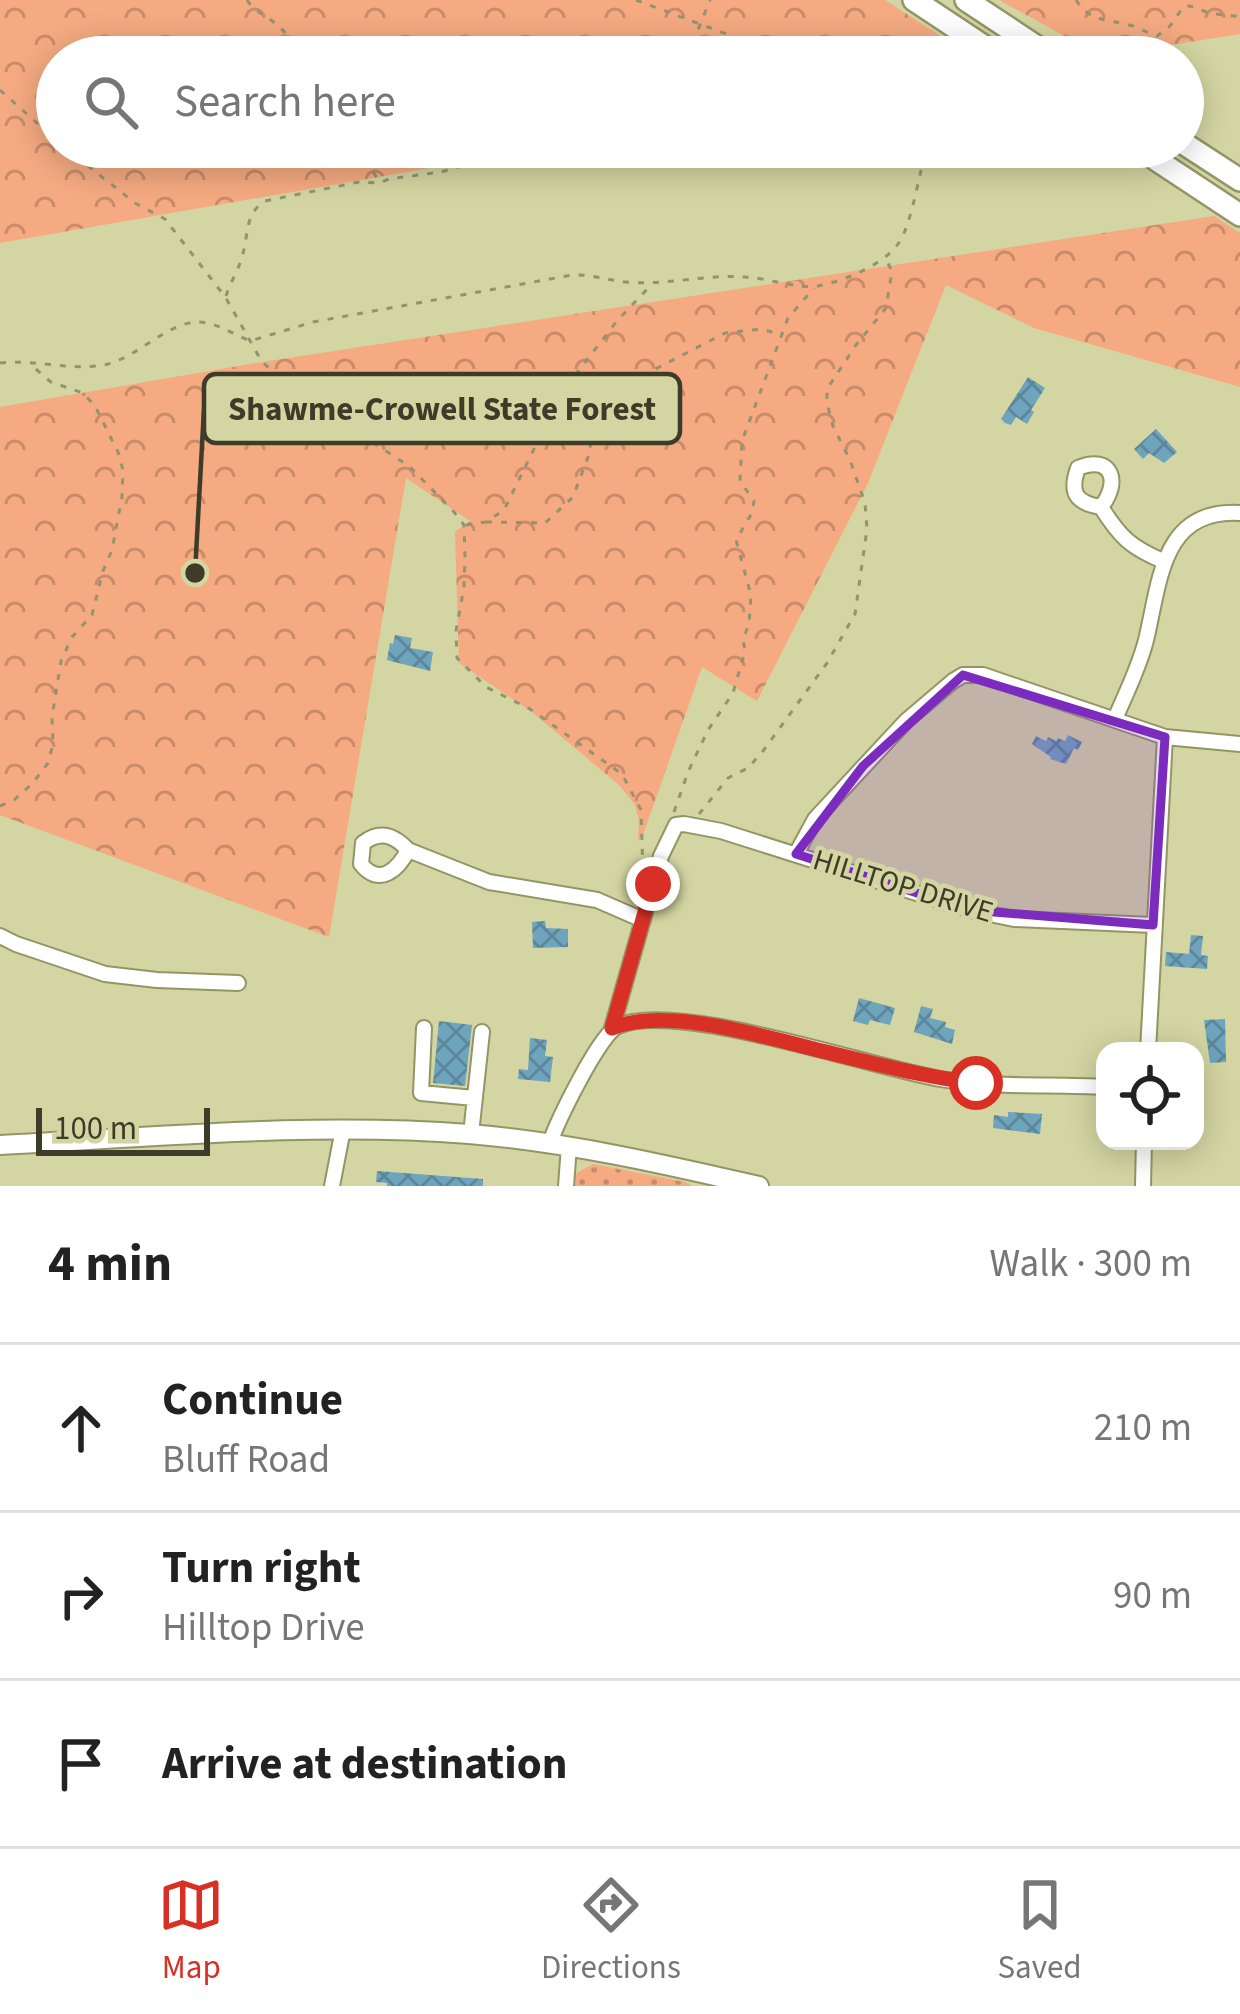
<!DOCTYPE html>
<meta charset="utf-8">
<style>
body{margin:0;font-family:"Source Sans 3",sans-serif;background:#f2f2f2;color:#222}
.controls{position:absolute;right:36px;bottom:36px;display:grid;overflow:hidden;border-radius:24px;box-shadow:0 6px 30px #0003}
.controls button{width:108px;height:108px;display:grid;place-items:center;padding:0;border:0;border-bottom:3px solid #e0e0e0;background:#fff;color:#222;font:60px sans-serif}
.scale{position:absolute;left:36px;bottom:30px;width:174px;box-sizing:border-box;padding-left:12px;border:6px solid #3c3c28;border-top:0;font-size:33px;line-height:42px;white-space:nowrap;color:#3c3c28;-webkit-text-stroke:9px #d3d5a2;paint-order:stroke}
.stop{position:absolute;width:36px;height:36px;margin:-27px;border:9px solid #d93025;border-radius:50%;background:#fff}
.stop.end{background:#d93025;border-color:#fff;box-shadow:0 3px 12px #0008}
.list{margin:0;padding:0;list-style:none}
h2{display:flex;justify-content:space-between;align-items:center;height:156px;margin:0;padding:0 48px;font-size:51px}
h2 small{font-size:39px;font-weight:400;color:#767676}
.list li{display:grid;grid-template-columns:78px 1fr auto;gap:36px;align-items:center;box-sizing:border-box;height:168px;padding:0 48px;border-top:3px solid #e0e0e0}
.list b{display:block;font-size:45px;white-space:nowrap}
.list p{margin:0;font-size:39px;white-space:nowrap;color:#767676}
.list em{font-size:39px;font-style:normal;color:#767676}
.icon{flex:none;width:66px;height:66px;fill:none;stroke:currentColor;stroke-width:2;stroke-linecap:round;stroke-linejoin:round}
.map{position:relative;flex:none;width:1240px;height:1186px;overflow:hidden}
.search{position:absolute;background:#fff;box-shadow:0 6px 30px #0003;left:36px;right:36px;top:36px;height:132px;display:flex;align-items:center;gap:30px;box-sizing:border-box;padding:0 42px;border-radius:66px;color:#767676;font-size:45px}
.sheet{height:660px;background:#fff}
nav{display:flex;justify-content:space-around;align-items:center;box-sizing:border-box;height:168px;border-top:3px solid #e0e0e0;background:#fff;font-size:33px;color:#767676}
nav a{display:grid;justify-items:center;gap:6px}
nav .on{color:#d93025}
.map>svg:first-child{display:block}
.grass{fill:url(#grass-dots)}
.forest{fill:url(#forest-crowns)}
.building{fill:url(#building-cross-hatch)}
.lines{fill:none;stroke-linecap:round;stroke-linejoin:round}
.minor-casing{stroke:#949565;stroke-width:18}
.major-casing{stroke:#949565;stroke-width:22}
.highway-casing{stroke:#949565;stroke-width:26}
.path{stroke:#93946f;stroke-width:3;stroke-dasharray:6 9;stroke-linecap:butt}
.minor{stroke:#fff;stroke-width:14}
.major{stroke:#fff;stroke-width:18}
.highway{stroke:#fff;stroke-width:21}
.route{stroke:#d93025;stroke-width:15}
.marked{fill:#7b2cbf;fill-opacity:0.2;stroke:#7b2cbf;stroke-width:9;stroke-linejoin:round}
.labels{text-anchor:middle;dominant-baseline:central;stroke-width:9;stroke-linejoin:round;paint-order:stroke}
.street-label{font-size:30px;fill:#3c3c28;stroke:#d3d5a2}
.leader{fill:none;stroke:#3c3c28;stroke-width:4.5}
.callout-dot{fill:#3c3c28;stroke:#d3d5a2;stroke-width:4.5}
.callout{fill:#d3d5a2;stroke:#3c3c28;stroke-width:4.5}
.callout-label{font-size:33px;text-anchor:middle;font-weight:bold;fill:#3c3c28}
</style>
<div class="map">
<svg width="1240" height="1186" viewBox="0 0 1240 1186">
<defs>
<pattern id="grass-dots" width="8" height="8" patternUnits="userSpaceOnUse" patternTransform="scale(3)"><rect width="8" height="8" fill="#f5aa81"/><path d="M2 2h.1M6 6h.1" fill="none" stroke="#c88c6a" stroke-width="1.8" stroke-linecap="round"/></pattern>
<pattern id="forest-crowns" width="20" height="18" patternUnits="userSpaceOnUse" patternTransform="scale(3)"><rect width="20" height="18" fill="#f5aa81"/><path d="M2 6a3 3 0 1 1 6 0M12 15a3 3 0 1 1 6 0" fill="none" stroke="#c88c6a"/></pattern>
<pattern id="building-cross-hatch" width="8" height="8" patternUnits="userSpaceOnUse" patternTransform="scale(3)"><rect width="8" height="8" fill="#6fa4bd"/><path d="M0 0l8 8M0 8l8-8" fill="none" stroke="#5c879a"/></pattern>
</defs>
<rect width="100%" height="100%" fill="#d3d5a2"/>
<path class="grass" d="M593 1164 685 1182 692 1186H572L577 1173Z"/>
<path class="forest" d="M0 0H885L950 42 946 57H57V147H550L0 243Z
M999 0H1240V34L1101 56Z
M1214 216 1240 233V387L1034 328 946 285 868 483 757 701 702 667 643 835 638 842 639 821 635 805 620 786 532 712 459 663 455 532 470 521 406 478 329 937 0 815V407L262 362Z"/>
<path class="building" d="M1028 377 1045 388 1031 410 1034 412 1027 424 1016 417 1011 425 1005 423 1001 419Z
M1156 429 1177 452 1164 463 1149 453 1143 459 1134 449Z
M395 635 412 638 410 648 433 652 430 671 387 660 390 643 393 644Z
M1068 735 1082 742 1078 750 1074 748 1066 764 1050 759 1051 757 1032 744 1036 736 1046 741 1048 737 1056 741 1058 738 1065 741Z
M545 921 546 928 568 929V947L533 948 532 922Z
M1191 935 1203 936 1201 955 1208 956 1207 969 1165 966 1166 952 1189 954Z
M859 998 895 1008 890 1025 870 1020 868 1025 853 1021Z
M921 1006 933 1009 930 1018 946 1022 945 1027 955 1030 952 1044 914 1032Z
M1225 1019 1226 1062 1210 1063 1204 1020Z
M439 1021 472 1025 465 1086 433 1083Z
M530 1038 547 1040 545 1056 553 1057 550 1082 518 1079 519 1069 528 1070Z
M1008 1112 1042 1114 1040 1134 993 1128 994 1115 1008 1117Z
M377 1171 483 1179V1186H387V1183L376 1182Z"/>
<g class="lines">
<defs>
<path id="minor" d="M1101 507C1121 482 1112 454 1078 468 1069 493 1076 503 1101 507 1120 537 1130 547 1163 561
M1115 719C1126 693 1139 668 1146 640 1160 583 1161 508 1240 513
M1165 737 1240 744
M408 850C394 835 380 830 363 843L361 864C379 887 398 870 408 850L489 882 597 900 643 920
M796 854 815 819 906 721 953 681 963 675H983L1165 737 1148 1051
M0 936 16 944 105 974 157 980 238 983
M424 1028 421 1093 474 1098
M612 1028 661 856 676 825 684 824 721 831 970 910 1014 919 1153 925
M471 1134 482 1032
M550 1143C557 1122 600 1033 618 1026 677 1000 870 1067 940 1079 994 1088 1051 1084 1105 1087
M332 1186 343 1129
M566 1186 569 1146
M1143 1186 1144 1141"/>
<path id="major" d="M0 1145C156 1137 313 1122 469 1134 567 1142 663 1164 759 1186"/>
<path id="highway" d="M914 0 1000 57
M966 0 1052 57
M1183 143 1240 180
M1137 147 1240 215"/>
</defs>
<use href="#minor" class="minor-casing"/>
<use href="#major" class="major-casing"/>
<use href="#highway" class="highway-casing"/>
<path class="path" d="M247 0C257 16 277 19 287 36 291 42 291 50 293 57
M636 0 745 41 774 57
M1076 0C1090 22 1106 19 1129 25 1139 27 1147 33 1157 36L1170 26 1184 6C1197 5 1203 13 1215 14 1224 15 1231 15 1240 17
M687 57 710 0
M0 90 57 141
M64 147 135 203 165 219 226 298 262 362 309 401 409 466 454 512 464 525 465 556 464 587 456 631 457 658 486 687 530 709 622 774 641 810 643 874
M357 147 379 181
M912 147 919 174
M226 296C230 283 238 271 242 257 249 235 244 214 265 201L359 182 380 183 389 179 441 172 488 158 595 147
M0 363C34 359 70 371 104 365 136 359 166 323 197 322 216 322 233 334 250 341L313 322 572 275C591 274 607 280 626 282 665 286 705 274 745 277 768 278 795 289 818 286 844 281 883 265 898 244 912 225 919 172 927 147
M486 522 545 523 573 497 591 449 588 438 593 428 617 423 627 413 628 385 640 377 725 333 762 329 781 335
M466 525 486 522 504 510 562 392 617 321 652 284
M0 806 14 800 32 784 48 763 53 744 52 717 61 661 72 637 92 615 103 571 112 550 122 497 123 470 118 452 95 406 83 393 51 382 30 364
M674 812 688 772 708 730 733 693 745 651 743 639 749 624 751 595 736 540 752 513 754 501 740 481 742 441 788 318 814 288
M699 814 728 778 748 768 763 751 827 663 855 614 867 529 865 503 850 460 833 426 827 403V389L856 345 886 308 892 271 885 257"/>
<use href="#minor" class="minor"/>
<use href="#major" class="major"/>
<use href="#highway" class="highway"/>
</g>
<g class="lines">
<path class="route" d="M653 884 612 1028C667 1006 765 1037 822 1051 873 1063 924 1077 976 1083"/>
</g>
<path class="marked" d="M963 675 1165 737 1153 925 970 910 796 854 863 766Z"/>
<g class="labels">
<g class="street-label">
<text transform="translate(903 886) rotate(17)">HILLTOP DRIVE</text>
</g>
</g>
<path class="leader" d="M195 573L204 409"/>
<circle class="callout-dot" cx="195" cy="573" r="12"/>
<rect class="callout" x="204" y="374" width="476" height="69" rx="12"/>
<g class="callout-label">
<text x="442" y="420">Shawme-Crowell State Forest</text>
</g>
</svg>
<div class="controls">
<button><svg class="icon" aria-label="locate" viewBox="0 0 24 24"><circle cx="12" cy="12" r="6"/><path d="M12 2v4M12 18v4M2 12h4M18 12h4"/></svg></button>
</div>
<div class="scale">100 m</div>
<div class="stop" style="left:976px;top:1083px"></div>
<div class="stop end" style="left:653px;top:884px"></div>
<div class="search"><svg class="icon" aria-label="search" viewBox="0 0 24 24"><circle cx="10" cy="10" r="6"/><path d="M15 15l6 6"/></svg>Search here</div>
</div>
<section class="sheet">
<h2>4 min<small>Walk · 300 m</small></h2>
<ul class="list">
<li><svg class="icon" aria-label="ahead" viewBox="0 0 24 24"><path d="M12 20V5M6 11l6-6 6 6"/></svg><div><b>Continue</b><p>Bluff Road</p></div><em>210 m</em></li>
<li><svg class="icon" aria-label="right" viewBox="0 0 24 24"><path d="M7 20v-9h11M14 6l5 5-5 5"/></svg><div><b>Turn right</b><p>Hilltop Drive</p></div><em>90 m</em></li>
<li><svg class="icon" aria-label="arrive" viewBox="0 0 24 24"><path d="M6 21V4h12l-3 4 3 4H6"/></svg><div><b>Arrive at destination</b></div></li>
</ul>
</section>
<nav>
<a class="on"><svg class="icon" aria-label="map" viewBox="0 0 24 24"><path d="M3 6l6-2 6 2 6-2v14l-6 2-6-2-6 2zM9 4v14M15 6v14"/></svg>Map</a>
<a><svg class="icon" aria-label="directions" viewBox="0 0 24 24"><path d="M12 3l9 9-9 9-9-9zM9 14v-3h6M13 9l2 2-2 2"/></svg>Directions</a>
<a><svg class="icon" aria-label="saved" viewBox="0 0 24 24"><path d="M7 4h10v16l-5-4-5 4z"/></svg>Saved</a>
</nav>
